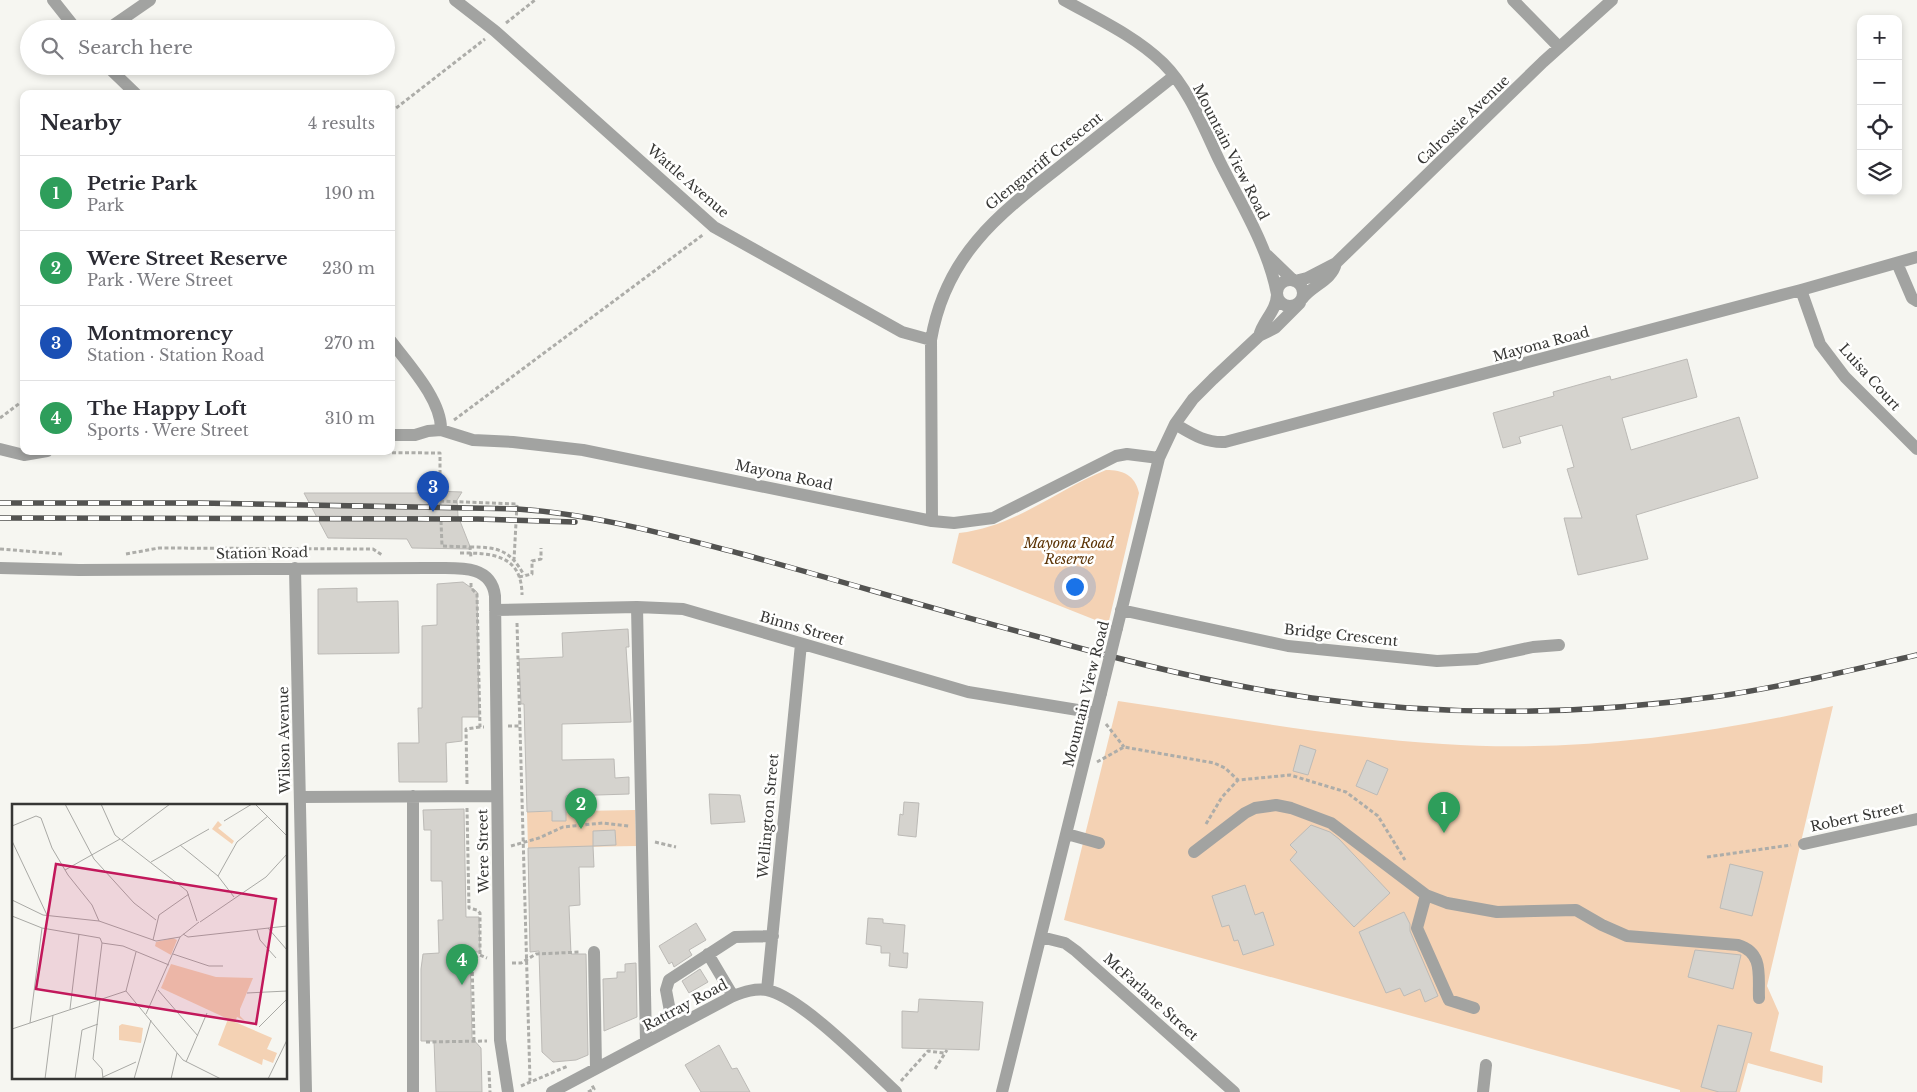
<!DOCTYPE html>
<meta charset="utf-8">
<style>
body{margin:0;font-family:"Libre Baskerville",serif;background:#f7f7f7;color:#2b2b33}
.controls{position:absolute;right:15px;top:15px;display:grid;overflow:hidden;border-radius:10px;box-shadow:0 2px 8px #0003}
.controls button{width:45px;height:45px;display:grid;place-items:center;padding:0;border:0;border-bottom:1px solid #e1e1e2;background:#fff;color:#2b2b33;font:25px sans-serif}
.you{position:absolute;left:1074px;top:586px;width:18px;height:18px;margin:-12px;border:4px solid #fff;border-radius:50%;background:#1a73e8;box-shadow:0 0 0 8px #1a73e833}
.badge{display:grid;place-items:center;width:32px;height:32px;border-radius:50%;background:#ea580c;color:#fff;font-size:16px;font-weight:700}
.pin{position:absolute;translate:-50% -41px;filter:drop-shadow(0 1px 2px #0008)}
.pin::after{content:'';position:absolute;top:26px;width:18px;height:15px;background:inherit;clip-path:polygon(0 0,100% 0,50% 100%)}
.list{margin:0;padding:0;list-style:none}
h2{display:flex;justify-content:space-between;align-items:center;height:65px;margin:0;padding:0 20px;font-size:21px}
h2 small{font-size:16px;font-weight:400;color:#7c7c81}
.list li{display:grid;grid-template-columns:32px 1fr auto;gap:15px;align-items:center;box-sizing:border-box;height:75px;padding:0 20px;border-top:1px solid #e1e1e2}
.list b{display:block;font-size:19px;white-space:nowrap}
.list p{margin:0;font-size:16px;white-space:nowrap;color:#7c7c81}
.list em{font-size:16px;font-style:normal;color:#7c7c81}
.icon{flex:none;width:28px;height:28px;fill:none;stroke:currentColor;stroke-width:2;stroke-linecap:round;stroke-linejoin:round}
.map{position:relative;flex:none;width:1917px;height:1092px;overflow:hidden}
.search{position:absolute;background:#fff;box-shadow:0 2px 8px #0003;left:20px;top:20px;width:375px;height:55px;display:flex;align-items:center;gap:12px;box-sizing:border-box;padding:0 18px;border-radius:28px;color:#7c7c81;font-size:19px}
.panel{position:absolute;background:#fff;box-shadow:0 2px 8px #0003;left:20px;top:90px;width:375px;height:365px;border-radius:10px}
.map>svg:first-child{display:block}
.green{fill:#f4d2b4}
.building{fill:#d5d3ce;stroke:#bcbab6}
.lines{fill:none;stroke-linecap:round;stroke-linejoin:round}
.path{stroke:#adada9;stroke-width:3;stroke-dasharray:4 2.5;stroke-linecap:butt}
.minor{stroke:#a2a3a1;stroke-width:12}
.rail-casing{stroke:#535351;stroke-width:5.5}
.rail{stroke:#fffffe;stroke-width:4;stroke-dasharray:11;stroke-linecap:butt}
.minor-bridge{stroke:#a2a3a1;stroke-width:12}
.labels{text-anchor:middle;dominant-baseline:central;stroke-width:5;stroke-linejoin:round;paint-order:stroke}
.street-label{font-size:14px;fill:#363634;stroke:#fffffe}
.park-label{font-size:14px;font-style:italic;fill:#5d3507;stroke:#fffffe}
.inset-road{fill:none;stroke:#a9a9a5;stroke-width:1}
.view{fill:#c2185b;fill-opacity:0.15;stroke:#c2185b;stroke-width:2.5}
.inset-edge{fill:none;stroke:#363634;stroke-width:2.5}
</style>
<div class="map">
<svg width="1917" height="1092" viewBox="0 0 1917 1092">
<rect width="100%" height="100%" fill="#f6f6f1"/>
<path class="green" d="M1106 470C1123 470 1135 475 1139 493L1108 625 952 563 959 533C1017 526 1054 491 1106 470Z
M1118 701C1226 717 1334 737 1443 744 1575 753 1705 735 1833 706L1767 986 1779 1013 1770 1051 1823 1066 1822 1083 1748 1063 1740 1092H1680V1090L1064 920Z
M635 810 636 846 528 848 527 812Z"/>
<path class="building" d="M1687 359 1697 397 1622 418 1631 450 1739 417 1758 478 1636 515 1648 559 1578 575 1564 518H1582L1567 469 1574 467 1562 425 1519 437 1521 443 1503 448 1493 413 1554 396 1553 392 1610 376 1611 380Z
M434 491 462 492 457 500 458 516 471 549 412 548 407 539 328 538 304 493H433Z
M463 582 477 592 479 717H462V741L446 743 447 782H399L398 743H419L418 708H422V626L437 625V584Z
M357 588V602L398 601 399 653 318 654V589Z
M628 629 629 647H626L631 722 562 724V760L614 759 615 778 629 777V794L566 796V821H552V811L527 812 524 704H521L519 659 563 657 562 633Z
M1300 745 1316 750 1308 775 1293 771Z
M1367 760 1388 769 1377 795 1356 786Z
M709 794 740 795 745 822 711 824Z
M904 802 919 803 916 837 898 835 900 814 903 815Z
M464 809 466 917H479L480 952H470L472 1038 481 1048 482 1092H436L434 1041H421V969L423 954 439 953 438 920H443L442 881H431V830H424L423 810Z
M1311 825 1330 832 1339 839 1390 893 1354 927 1290 860 1297 852 1290 845Z
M615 830 616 845 593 846V831Z
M593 846 594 867H579L580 905 569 906 571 954H586L588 1055 576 1060 553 1062 542 1052 539 951 530 952 528 848Z
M1730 864 1763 872 1752 916 1720 908Z
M1245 885 1255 915 1263 912 1274 945 1243 955 1238 940 1234 941 1229 925 1222 927 1212 896Z
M1404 912 1410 924V931L1438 996 1425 1002 1420 989 1404 996 1400 988 1386 993 1359 932Z
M868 918 883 919V923L905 925 903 953H908L907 968 889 966 890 953H881V946L866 944Z
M696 923 706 940 689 950 692 955 674 967 672 962 669 964 659 946Z
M1695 950 1741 955 1733 989 1688 977Z
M636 963 637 1017 604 1031 603 979 617 978V972H625V964Z
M700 969 708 982 689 993 682 981Z
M919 999 983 1002 979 1050 902 1048V1011L918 1012Z
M1718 1025 1752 1033 1736 1092H1719L1701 1087Z
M719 1045 732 1069 737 1068 750 1092H701L685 1065Z"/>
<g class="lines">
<path class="path" d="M506 23 535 0
M391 112 485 39
M0 418 24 400
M454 420 704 234
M301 452 440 453V505
M440 501 517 504 514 560
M441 521 442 546 470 547 471 558
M470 547C498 547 510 550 524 575
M0 549 62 554
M272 553H301L305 555
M460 553C491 553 522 554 522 595
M126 554 159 548 373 549 382 555
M519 577 532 574V561L541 559V548
M471 583V588L477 594 480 727H484
M517 623 530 1081
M1106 724 1124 747
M508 726H520
M1097 762 1124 747 1214 763 1225 768 1238 780
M467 784 466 729 480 727
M467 808 469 908 477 910 480 913V955
M1206 824 1222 797 1238 780 1290 775 1346 792 1378 816 1405 860
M655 842 676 847
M511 846 539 838 563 827 603 823 629 826
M1707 857 1791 845
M512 963H521L536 954 581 952
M474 1041 472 959 480 955 487 958
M426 1042 487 1041
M935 1069 947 1050
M489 1071 490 1092
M901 1081 928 1051 944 1053
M521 1086 568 1066
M588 1092 594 1089 592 1085"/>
<path class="minor" d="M53 0 76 29
M455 0 495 31 714 227 902 332 931 340
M1064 0C1098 19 1135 36 1163 63 1190 90 1204 129 1220 162 1241 204 1268 247 1277 294
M1513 0 1559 47
M108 29 150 0
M107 66 136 94
M1267 255 1294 281
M1897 263 1912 298 1917 301
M1277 293a13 13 0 1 1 26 0a13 13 0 1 1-26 0Z
M1295 281 1307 278 1336 263
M1801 290 1820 344 1845 377 1917 449
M1302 299C1312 285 1332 281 1336 263L1543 62 1612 0
M1259 336C1263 320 1276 312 1277 295
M391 341C408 364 442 400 441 430
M1175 424C1192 434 1205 443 1225 442L1801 290 1917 257
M391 435H415L428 431 441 430 473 440 513 442 583 450 932 521 954 523 993 518 1116 456 1127 454 1159 458
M0 449 24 455 47 451
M932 521 931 340C946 252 1002 212 1067 161 1102 133 1138 105 1174 76
M0 568 79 570 425 568C451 569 491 561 495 596L500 1040 508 1092
M295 568 306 1092
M637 607 646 1042
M495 610 637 607 683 609 968 692 1096 713
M1121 610 1288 646 1437 661 1477 659 1533 647 1559 645
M1117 628 1159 458 1175 424 1193 399 1213 379 1259 336 1275 328 1300 303
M300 797 497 796
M1067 834 1099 843
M1804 844 1917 819
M1194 852 1245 813 1255 808 1276 805 1291 808 1331 823 1426 895 1447 903 1497 912 1576 910 1602 925 1627 936 1738 945C1764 953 1758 976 1759 998
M1426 895 1417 928 1449 1000 1474 1008
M1041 937 1065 943 1076 951 1234 1092
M594 952 596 1068
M708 954 733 996
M767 990 801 644
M673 1027 666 990 669 980 735 937 773 936
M413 1092V796
M552 1092 733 996C744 992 755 988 767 990 801 997 868 1066 896 1092
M1002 1092 1101 693
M1483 1092 1486 1065"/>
<defs>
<path id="rail" d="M0 503H199L517 509C594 514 668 535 742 554 841 581 940 611 1039 637 1129 662 1220 685 1312 698 1448 717 1585 715 1720 696 1786 686 1852 670 1917 655
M0 518 478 519 575 522"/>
</defs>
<use href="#rail" class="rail-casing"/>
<use href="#rail" class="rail"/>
<path class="minor-bridge" d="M1101 693 1117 628"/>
</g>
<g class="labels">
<g class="street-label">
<text transform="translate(1463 120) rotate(-44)">Calrossie Avenue</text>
<text transform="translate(1231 152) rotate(63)">Mountain View Road</text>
<text transform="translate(1044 161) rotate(-39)">Glengarriff Crescent</text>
<text transform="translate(688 181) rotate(41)">Wattle Avenue</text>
<text transform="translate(1541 344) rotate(-15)">Mayona Road</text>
<text transform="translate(1870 377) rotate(48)">Luisa Court</text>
<text transform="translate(784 475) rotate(12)">Mayona Road</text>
<text transform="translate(262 553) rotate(-1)">Station Road</text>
<text transform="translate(802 628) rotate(16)">Binns Street</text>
<text transform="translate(1341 635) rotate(6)">Bridge Crescent</text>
<text transform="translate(1086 694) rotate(-76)">Mountain View Road</text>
<text transform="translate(284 740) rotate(-91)">Wilson Avenue</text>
<text transform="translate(768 816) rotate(-85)">Wellington Street</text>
<text transform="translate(1857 817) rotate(-12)">Robert Street</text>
<text transform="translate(483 851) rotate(-91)">Were Street</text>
<text transform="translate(1151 997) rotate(42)">McFarlane Street</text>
<text transform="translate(685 1005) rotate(-28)">Rattray Road</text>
</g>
<g class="park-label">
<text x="1069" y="543">Mayona Road<tspan x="1069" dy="16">Reserve</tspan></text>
</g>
</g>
<g transform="translate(12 804)">
<rect width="275" height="275" fill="#f6f6f1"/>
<path d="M206 17 210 21 206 24 222 37 220 40 200 25ZM161 134 165 136 159 151 143 142 144 138ZM159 160 204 173 241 174 228 205V212L233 217 225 213 223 218 260 234 255 245 265 249 261 259 251 255 250 261 206 241 216 215 149 184ZM110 220 131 224 129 239 107 236V222Z" fill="#f4d2b4"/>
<path class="inset-road" d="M53 0 82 55 122 99 144 116M89 0 103 31 175 87 185 117M243 0 275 32M212 17 240 0M0 22 24 12 29 14 40 44 56 71 80 101 87 117M110 36 158 0M0 37 35 111M168 41 206 72 222 93M139 58 197 25M53 66 108 35M206 72 225 38 256 12M0 96 31 111 87 117 144 137 168 133M0 112 30 124 88 134 90 139M188 118 254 73 275 50M256 124 275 146M245 126 248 136 264 154M171 130 176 133 275 122M141 136 147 111 177 90M90 139 111 142 157 161M161 150 197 162H211M146 186 186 232M114 187 124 148M235 189 275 187M88 195 81 255 90 265 91 275M83 196 90 139M58 205 67 130M134 210 168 133 187 118M18 219 30 124M247 223 275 195M0 225 114 187 171 256 209 275M174 258 195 209M91 273 124 258M33 275 41 211M63 275 70 226 86 220M122 275 139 216M159 275 165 249M256 275 275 236"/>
<path class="view" d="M44 60 264 95 244 220 24 185Z"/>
<rect width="275" height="275" class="inset-edge"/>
</g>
</svg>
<div class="controls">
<button>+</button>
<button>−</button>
<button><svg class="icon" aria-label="locate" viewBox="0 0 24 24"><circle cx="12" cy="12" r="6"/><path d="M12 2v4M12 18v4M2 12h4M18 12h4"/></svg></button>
<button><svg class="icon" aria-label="layers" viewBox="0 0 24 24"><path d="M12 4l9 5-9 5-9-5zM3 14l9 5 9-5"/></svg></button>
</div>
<div class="you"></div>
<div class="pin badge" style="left:1444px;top:833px;background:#2e9e5b">1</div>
<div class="pin badge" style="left:581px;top:829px;background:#2e9e5b">2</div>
<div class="pin badge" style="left:433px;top:512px;background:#1a4fb4">3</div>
<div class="pin badge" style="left:462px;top:985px;background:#2e9e5b">4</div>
<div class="search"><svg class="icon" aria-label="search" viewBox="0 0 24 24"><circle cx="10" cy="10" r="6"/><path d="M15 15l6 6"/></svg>Search here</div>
<section class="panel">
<h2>Nearby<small>4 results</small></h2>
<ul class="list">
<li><span class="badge" style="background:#2e9e5b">1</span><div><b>Petrie Park</b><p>Park</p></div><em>190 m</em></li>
<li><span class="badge" style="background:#2e9e5b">2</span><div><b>Were Street Reserve</b><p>Park · Were Street</p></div><em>230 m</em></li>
<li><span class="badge" style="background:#1a4fb4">3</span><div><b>Montmorency</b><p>Station · Station Road</p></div><em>270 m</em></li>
<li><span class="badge" style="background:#2e9e5b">4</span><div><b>The Happy Loft</b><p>Sports · Were Street</p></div><em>310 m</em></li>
</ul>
</section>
</div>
